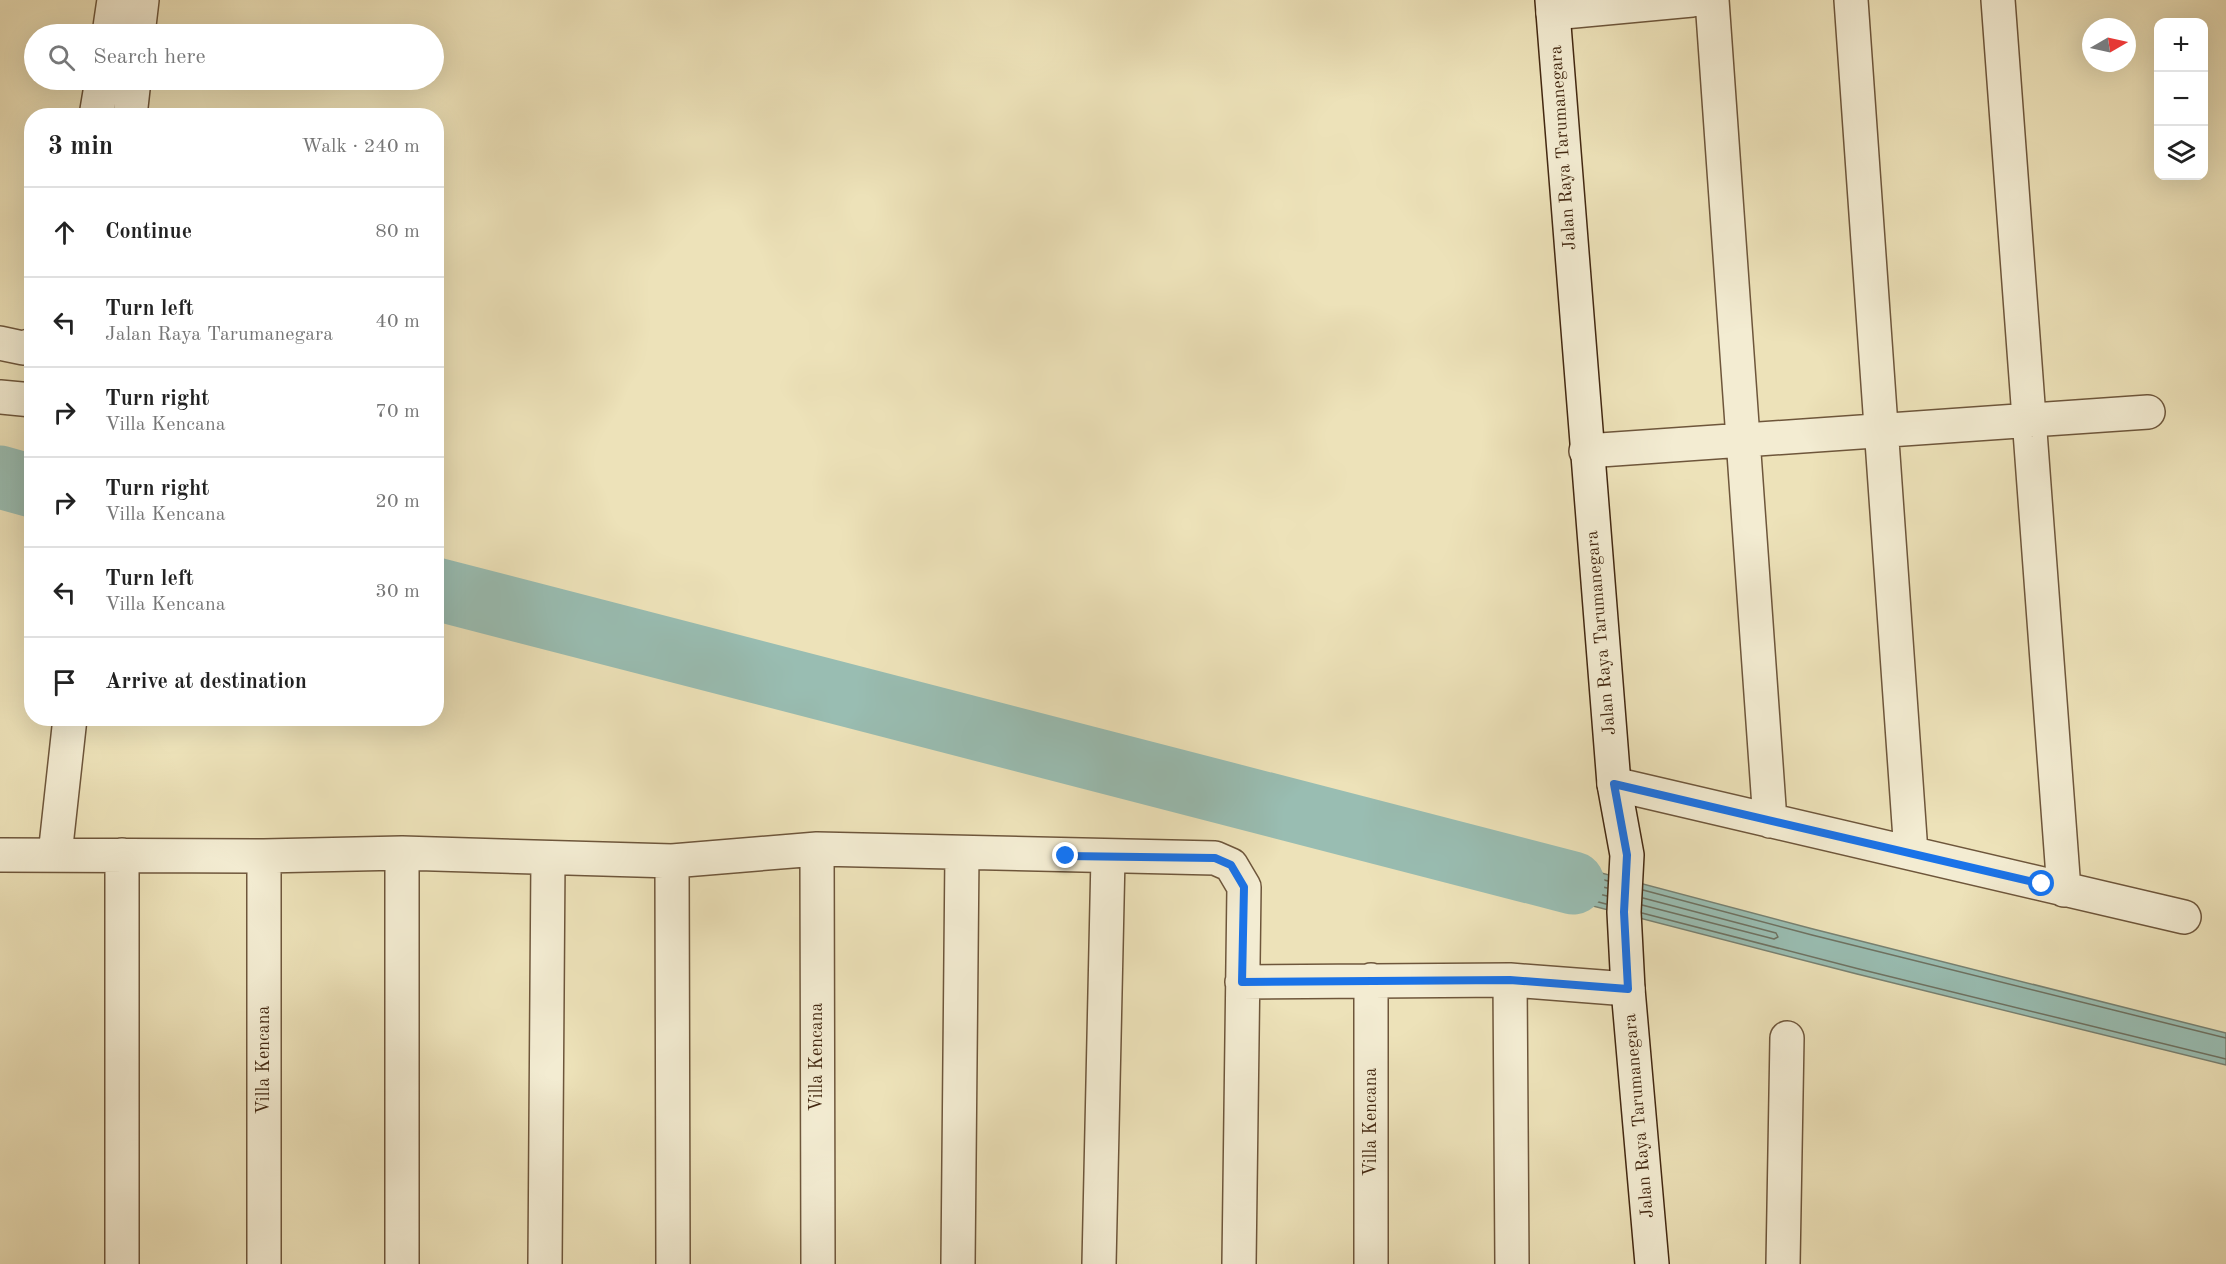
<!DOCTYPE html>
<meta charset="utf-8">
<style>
body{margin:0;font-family:"Old Standard TT",serif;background:#f2f2f2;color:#222}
.controls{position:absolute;right:18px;top:18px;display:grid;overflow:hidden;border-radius:12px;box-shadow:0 6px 24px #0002}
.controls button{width:54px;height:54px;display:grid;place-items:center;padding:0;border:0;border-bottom:2px solid #e0e0e0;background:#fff;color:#222;font:30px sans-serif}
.compass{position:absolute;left:2082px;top:18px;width:54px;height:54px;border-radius:50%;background:#fff;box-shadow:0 6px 24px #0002;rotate:81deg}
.stop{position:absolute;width:18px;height:18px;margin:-14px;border:4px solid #1a73e8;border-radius:50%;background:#fff}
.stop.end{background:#1a73e8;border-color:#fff;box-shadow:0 2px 6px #0008}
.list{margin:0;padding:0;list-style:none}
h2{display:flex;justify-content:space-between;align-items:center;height:78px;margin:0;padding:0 24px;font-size:26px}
h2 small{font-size:20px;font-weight:400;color:#767676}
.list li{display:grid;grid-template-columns:39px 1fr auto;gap:18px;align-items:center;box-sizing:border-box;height:90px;padding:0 24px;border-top:2px solid #e0e0e0}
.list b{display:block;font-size:22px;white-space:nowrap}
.list p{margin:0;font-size:20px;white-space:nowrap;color:#767676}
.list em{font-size:20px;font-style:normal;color:#767676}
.icon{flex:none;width:33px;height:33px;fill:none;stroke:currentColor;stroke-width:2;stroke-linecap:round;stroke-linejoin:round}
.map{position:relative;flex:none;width:2226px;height:1264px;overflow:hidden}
.search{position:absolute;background:#fff;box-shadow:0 6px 24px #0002;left:24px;top:24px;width:420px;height:66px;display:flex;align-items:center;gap:15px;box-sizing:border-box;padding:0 21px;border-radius:33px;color:#767676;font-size:22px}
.panel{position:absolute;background:#fff;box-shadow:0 6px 24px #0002;left:24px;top:108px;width:420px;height:618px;border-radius:24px}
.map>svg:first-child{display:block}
.water{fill:#99bdb2;stroke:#778172;stroke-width:1.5}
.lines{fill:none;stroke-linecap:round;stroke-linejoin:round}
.shore{stroke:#6e7262;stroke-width:1.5}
.river{stroke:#99bdb2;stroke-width:63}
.street-casing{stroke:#6e563b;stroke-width:36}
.secondary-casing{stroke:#432811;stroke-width:36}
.street{stroke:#f3ecd2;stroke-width:33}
.secondary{stroke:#f3ecd2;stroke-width:33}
.route{stroke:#1a73e8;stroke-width:8}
.labels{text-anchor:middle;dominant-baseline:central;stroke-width:5;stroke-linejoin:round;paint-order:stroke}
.street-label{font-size:18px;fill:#432811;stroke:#f3ecd2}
</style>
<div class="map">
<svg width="2226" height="1264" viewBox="0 0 2226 1264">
<rect width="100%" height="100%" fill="#ede2b9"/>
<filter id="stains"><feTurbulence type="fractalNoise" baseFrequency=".00333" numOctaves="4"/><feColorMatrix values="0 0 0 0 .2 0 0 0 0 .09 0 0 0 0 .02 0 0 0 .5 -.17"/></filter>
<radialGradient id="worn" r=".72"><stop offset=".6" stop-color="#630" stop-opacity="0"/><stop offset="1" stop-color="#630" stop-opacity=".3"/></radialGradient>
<path class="water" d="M1492 844 1813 929 2226 1033V1065L1857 974 1488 879Z"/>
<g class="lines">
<path class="shore" d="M1643 890 1812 935 2226 1038
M1607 896 1505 870 1503 864 1507 862 1607 888
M1606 904 1497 875 1495 872 1497 855 1501 852 1608 881
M1642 905 1774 939 1778 937 1776 933 1643 898
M1642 913 1859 969 2226 1059"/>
<path class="river" d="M0 477 32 486
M436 589 1573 883"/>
<defs>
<path id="street" d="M1712 0 1770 821
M1851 0 1911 853
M1998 0 2064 890
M1553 13 1692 0
M109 34 114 0
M138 34 142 0
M96 116 102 80
M130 116 134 80
M0 343 23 348 32 345
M0 397 32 400
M1586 451 2148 412
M1614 784 2184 917
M817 849 818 1264
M402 853V1264
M0 855 264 856 402 853 672 861 817 849 1215 858 1231 865 1244 887 1239 1264
M55 855 70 718
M672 861 673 1264
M1510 980 1512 1264
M1242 982 1510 980 1628 989
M122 1264V855
M264 1264V856
M545 1264 548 858
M958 1264 962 853
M1099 1264 1108 857
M1371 1264V980
M1783 1264 1787 1038"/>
<path id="secondary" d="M1552 0 1614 784 1627 855 1624 912 1628 989 1652 1264"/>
</defs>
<use href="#street" class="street-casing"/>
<use href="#secondary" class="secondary-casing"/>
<use href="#street" class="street"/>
<use href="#secondary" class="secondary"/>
</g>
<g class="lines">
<path class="route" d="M1066 856 1215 858 1231 865 1244 887 1242 982 1510 980 1628 989 1624 912 1627 855 1614 784 2042 884"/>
</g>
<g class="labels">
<g class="street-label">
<text transform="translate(1563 148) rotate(-94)">Jalan Raya Tarumanegara</text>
<text transform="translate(1601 633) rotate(-95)">Jalan Raya Tarumanegara</text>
<text transform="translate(817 1057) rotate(-90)">Villa Kencana</text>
<text transform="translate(264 1060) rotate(-90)">Villa Kencana</text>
<text transform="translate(1639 1116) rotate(-95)">Jalan Raya Tarumanegara</text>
<text transform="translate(1371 1122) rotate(-90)">Villa Kencana</text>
</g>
</g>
<rect width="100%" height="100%" filter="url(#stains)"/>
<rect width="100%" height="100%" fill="url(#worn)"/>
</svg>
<div class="controls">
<button>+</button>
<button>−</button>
<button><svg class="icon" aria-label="layers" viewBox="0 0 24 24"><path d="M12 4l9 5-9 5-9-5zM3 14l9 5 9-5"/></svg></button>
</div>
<svg class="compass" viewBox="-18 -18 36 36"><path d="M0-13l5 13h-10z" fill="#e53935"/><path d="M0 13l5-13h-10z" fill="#767676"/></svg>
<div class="stop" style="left:2042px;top:884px"></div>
<div class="stop end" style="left:1066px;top:856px"></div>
<div class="search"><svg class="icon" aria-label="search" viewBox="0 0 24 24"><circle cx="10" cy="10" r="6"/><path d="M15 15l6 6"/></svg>Search here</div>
<section class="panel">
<h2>3 min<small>Walk · 240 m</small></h2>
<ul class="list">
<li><svg class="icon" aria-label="ahead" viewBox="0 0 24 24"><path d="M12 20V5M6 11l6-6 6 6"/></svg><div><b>Continue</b></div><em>80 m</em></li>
<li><svg class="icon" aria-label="left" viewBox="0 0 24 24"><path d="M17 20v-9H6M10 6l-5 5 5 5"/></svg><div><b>Turn left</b><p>Jalan Raya Tarumanegara</p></div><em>40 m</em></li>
<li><svg class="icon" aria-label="right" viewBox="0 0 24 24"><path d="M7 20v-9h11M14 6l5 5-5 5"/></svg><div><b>Turn right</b><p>Villa Kencana</p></div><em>70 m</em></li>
<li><svg class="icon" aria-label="right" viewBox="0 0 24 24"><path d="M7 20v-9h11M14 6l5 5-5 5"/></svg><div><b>Turn right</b><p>Villa Kencana</p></div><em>20 m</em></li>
<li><svg class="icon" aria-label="left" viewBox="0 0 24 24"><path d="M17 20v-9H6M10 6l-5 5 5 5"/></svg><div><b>Turn left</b><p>Villa Kencana</p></div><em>30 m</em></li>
<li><svg class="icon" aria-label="arrive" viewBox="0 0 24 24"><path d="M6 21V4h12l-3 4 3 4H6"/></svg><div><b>Arrive at destination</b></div></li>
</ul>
</section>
</div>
